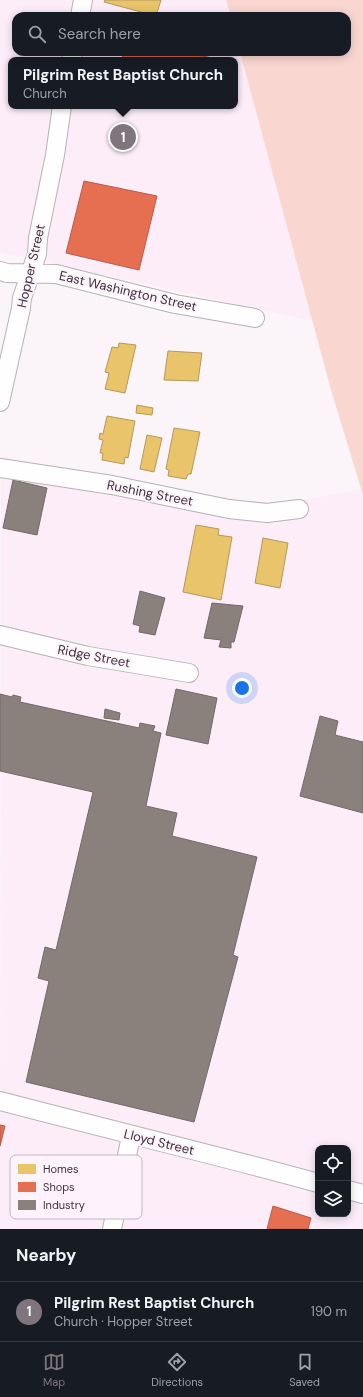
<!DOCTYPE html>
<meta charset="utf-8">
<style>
body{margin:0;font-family:"DM Sans",sans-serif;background:#20242c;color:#f1f3f6}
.controls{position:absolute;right:12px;bottom:12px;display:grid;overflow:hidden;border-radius:8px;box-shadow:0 2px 10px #0003}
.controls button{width:36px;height:36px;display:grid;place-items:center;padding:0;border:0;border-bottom:1px solid #363941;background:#171b24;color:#f1f3f6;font:20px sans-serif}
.you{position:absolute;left:242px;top:688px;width:14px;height:14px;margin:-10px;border:3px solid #fff;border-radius:50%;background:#1a73e8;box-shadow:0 0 0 6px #1a73e833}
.badge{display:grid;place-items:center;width:26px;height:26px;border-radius:50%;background:#7f767d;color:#fff;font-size:13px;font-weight:700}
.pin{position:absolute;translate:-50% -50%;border:2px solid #fff;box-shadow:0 1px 4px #0006}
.popup{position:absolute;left:8px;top:57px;width:230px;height:52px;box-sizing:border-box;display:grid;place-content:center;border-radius:8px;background:#171b24;filter:drop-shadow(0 1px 3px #0005);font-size:13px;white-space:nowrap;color:#9ea1a6}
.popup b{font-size:15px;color:#f1f3f6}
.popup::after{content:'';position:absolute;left:50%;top:100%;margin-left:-8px;border:8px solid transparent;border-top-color:#171b24}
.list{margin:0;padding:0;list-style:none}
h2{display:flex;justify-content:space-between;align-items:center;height:52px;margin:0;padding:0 16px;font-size:17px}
h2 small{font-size:13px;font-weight:400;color:#9ea1a6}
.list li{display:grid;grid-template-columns:26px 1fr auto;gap:12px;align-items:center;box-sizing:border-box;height:60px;padding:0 16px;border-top:1px solid #363941}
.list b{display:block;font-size:15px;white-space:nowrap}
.list p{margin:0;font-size:13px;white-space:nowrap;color:#9ea1a6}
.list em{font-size:13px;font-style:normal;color:#9ea1a6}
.icon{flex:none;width:22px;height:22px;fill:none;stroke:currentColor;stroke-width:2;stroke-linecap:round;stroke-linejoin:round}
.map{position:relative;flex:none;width:363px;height:1229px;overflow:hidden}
.search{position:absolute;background:#171b24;box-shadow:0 2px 10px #0003;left:12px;right:12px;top:12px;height:44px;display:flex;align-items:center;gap:10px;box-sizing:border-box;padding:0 14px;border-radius:12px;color:#9ea1a6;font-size:15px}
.sheet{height:112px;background:#171b24}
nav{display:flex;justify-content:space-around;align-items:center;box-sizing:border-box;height:56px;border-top:1px solid #363941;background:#171b24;font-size:11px;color:#9ea1a6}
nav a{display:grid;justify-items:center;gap:2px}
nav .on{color:#7f767d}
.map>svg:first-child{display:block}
.built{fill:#fcedf9;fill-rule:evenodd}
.green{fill:#fad6d1}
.homes{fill:#e9c46a;stroke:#b5985c}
.shops{fill:#e76f51;stroke:#b45c4a}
.industry{fill:#8a817c;stroke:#736968}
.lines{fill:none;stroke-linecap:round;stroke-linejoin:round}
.minor-casing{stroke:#b8b1b7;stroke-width:20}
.minor{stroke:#fefefe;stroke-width:18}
.labels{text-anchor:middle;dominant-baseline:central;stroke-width:4;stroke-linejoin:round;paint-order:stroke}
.street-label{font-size:13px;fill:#3c313a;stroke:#fef2fc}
.key{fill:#fef2fc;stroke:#c4b8c2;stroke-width:1}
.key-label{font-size:11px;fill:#3c313a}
</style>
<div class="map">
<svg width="363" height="1229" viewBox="0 0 363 1229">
<rect width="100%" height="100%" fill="#fbf5fa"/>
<path class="built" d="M0 0H226L231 16H16V52H240L313 321 0 252ZM11 60H235V106H11Z
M1 456 265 507 361 489 363 495V1229H0ZM318 1148H348V1214H318Z"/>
<path class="green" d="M226 0H363V495L331 390 240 52H347V16H231Z"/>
<path class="homes" d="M105 0H161L156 16 104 2Z
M119 343 136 345 125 393 105 389 109 373 105 372 112 347 118 348Z
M168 351 202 353 198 381 164 380Z
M137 405 153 408 152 415 136 413Z
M107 416 135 421 128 458 125 457 124 464 102 460 103 453H100L103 440 99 439 100 433 103 434Z
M174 428 200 432 191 474H188L186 479 168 476 169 470 166 469Z
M147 435 162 438 154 472 140 469Z
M196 525 219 529 218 535 232 537 221 600 183 592Z
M263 538 288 543 280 588 255 583Z"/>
<path class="shops" d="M123 52H181L213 58V60H122Z
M84 181 157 196 139 270 66 253Z
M0 1125 5 1126 0 1146Z
M273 1206 311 1218 308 1229H267Z"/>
<path class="industry" d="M13 480 47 488 37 535 3 528Z
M140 591 165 598 155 635 139 632 140 626 133 624Z
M212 603 243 606 234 642H231V648L219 647 221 640 204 638Z
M176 689 217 698 208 744 166 735Z
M0 694 12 697 13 695 21 697 20 702 139 728 140 723 155 726 153 731 161 733 146 806 177 813 172 836 257 857 233 955 238 957 194 1122 26 1082 49 981 38 978 45 947 56 950 93 792 0 771Z
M105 709 120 713 119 720 104 718Z
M320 716 338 721 335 735 363 742V813L300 796Z"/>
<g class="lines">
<defs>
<path id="minor" d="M80 16 83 0
M71 60 73 52
M0 271 7 273 56 274 175 304 255 318
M0 402 21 308 22 298 37 254 38 238 55 155 62 106
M0 468 112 485 229 509 267 513 299 509
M0 635 88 656 189 673
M0 1101C106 1129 213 1154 318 1183
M348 1190 363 1194
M112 1229 131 1136"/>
</defs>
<use href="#minor" class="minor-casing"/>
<use href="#minor" class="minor"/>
</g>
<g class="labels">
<g class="street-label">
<text transform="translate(31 266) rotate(-77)">Hopper Street</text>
<text transform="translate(128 291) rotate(13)">East Washington Street</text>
<text transform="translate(150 493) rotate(11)">Rushing Street</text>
<text transform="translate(94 656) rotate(11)">Ridge Street</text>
<text transform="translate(159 1142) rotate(14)">Lloyd Street</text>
</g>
</g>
<rect x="10" y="1155" width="132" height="64" rx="6" class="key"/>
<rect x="18" y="1164" width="18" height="10" fill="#e9c46a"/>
<rect x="18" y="1182" width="18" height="10" fill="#e76f51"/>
<rect x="18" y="1200" width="18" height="10" fill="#8a817c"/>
<g class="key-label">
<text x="43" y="1173">Homes</text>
<text x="43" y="1191">Shops</text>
<text x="43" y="1209">Industry</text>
</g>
</svg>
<div class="controls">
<button><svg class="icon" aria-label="locate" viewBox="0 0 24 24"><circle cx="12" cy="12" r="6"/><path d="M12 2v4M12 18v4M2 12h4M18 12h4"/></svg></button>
<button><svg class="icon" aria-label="layers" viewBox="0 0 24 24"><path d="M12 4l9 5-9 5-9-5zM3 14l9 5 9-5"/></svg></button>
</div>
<div class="you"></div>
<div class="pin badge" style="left:123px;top:137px">1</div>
<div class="popup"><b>Pilgrim Rest Baptist Church</b>Church</div>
<div class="search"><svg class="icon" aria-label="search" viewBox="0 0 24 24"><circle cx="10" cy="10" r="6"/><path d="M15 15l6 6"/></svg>Search here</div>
</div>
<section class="sheet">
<h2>Nearby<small></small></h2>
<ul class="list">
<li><span class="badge">1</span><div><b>Pilgrim Rest Baptist Church</b><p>Church · Hopper Street</p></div><em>190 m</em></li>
</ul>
</section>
<nav>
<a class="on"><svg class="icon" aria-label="map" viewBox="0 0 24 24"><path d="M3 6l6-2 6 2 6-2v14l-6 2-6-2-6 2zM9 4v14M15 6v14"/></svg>Map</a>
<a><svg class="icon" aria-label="directions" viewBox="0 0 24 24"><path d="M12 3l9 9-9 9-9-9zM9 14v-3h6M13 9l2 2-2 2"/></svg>Directions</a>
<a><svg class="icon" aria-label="saved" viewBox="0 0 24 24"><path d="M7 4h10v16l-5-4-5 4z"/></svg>Saved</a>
</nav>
